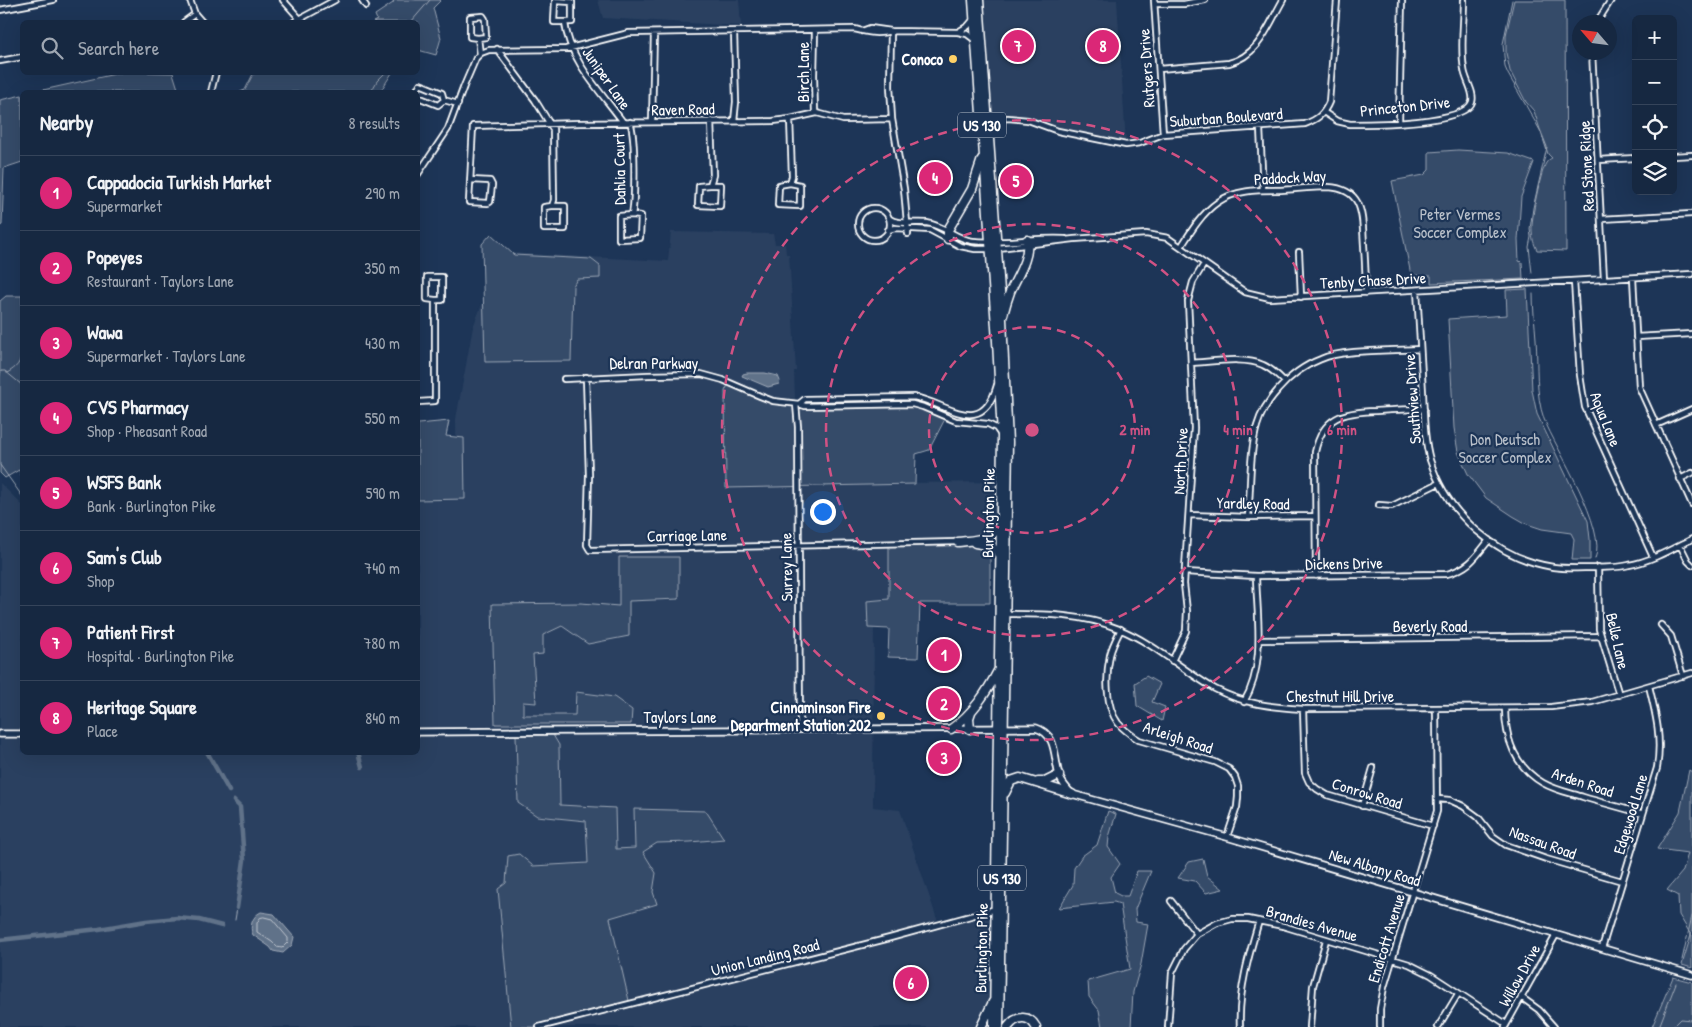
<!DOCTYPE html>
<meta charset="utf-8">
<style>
body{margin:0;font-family:"Patrick Hand",sans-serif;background:#23344c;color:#f1f3f6}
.controls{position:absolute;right:15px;top:15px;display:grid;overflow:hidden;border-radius:8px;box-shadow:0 5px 20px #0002}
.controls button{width:45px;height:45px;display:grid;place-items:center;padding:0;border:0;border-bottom:1px solid #35445a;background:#162841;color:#f1f3f6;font:25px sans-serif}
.compass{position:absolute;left:1572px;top:15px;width:45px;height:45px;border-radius:50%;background:#162841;box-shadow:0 5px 20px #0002;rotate:298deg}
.you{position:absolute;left:822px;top:511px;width:18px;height:18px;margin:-12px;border:4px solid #fff;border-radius:50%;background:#1a73e8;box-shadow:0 0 0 8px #1a73e833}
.badge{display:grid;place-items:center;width:32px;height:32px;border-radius:50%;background:#db2777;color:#fff;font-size:16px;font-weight:700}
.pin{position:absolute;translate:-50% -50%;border:2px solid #fff;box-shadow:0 1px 5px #0006}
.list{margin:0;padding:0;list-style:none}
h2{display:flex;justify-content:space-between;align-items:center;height:65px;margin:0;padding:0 20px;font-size:21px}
h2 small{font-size:16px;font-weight:400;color:#9ea6b1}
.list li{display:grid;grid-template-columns:32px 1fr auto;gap:15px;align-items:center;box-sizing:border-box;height:75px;padding:0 20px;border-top:1px solid #35445a}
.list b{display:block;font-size:19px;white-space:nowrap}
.list p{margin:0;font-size:16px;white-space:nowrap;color:#9ea6b1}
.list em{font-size:16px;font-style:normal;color:#9ea6b1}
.icon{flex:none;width:28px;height:28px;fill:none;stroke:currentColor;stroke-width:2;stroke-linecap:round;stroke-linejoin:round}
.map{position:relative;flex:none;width:1692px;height:1027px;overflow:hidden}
.search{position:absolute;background:#162841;box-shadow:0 5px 20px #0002;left:20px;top:20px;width:400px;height:55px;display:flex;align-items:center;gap:12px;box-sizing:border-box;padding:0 18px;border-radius:8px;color:#9ea6b1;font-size:19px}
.panel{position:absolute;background:#162841;box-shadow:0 5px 20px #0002;left:20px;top:90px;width:400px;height:665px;border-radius:8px}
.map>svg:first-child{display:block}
.built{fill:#2a4161}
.green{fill:#364b69;stroke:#9aa5b4}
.water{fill:#617289;stroke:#a0aab8}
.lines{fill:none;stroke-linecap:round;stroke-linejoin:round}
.shore{stroke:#c0c7d0;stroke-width:1}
.stream{stroke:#a0aab8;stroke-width:1}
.canal{stroke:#617289;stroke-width:4.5}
.minor-casing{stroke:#fff;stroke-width:8}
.tertiary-casing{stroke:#fff;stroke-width:9}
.trunk-casing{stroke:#fff;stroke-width:11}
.minor{stroke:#1d3557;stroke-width:4.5}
.tertiary{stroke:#1d3557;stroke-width:5.5}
.trunk{stroke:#1d3557;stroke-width:8}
.ring{fill:none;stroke:#d15284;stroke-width:2.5;stroke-dasharray:9 6}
.poi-dot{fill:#ffd166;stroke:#1d3557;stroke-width:2}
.labels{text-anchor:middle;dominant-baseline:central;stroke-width:4.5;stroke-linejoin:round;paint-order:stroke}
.shield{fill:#1d3557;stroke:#bbc2cd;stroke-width:1}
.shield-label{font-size:15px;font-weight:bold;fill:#fff}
.poi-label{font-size:16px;font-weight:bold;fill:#fff;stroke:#1d3557;text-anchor:end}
.street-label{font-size:16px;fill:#fff;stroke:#1d3557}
.park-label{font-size:16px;fill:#b9c0ca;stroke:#1d3557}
.centre{fill:#d15284;stroke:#1d3557;stroke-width:2.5}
.ring-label{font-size:15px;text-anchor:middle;font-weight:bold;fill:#d15284;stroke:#1d3557;stroke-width:4.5;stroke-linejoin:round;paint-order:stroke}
</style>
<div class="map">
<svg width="1692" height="1027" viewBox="0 0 1692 1027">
<rect width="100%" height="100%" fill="#1d3557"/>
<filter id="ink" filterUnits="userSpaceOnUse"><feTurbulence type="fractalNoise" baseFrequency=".02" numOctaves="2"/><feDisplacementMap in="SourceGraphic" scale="10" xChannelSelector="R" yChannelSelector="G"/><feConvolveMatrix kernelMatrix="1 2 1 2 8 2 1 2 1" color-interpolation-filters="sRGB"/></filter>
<g filter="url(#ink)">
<path class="built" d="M598 0H739L741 26 603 18Z
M979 0H1117L1126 145 1090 138 1028 120 987 119Z
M671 232 773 234 775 244H785L786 254H789L796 371H794L798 484 1002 482 1000 526 890 606 874 608 873 807 900 810 939 925 996 909 994 1027H0V483L22 505V752H418V496L457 497 456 419 473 327 487 292 485 252 668 261Z"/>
<path class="green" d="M394 0H441L433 8 441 38 436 55 418 50V22H373L377 20 375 15 393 3Z
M1514 0H1565L1566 251 1537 250C1534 244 1532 239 1532 231 1531 218 1540 174 1546 163 1548 160 1550 159 1552 158L1548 154 1534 111 1526 102 1510 71 1506 53V35Z
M124 72 173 73 179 92H34Z
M261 72H392V73L380 92H240L245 90 253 74Z
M22 95V162L4 168 2 225 0 226V100Z
M1458 150 1508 153 1534 162 1521 197 1518 240 1519 261 1522 262 1523 279 1431 283V276L1411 275 1392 181 1424 175 1429 170V152Z
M491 234 514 255 591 259 600 266V278L577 279 573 286 571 361 485 362 482 244Z
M1527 289 1532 390 1537 414 1588 521 1590 539V560H1572L1574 539 1571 533 1542 529 1527 524 1513 516 1486 498 1468 474 1458 452 1454 428 1448 319 1507 315 1506 290Z
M6 296H22V477L19 470 5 478 0 473V301Z
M730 381 779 401 795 403 930 406 947 415 929 450 916 454 915 484 726 488 725 391Z
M449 421 446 436 464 438 465 499 418 500V424Z
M990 542V603H920L918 658 888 657 889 629 868 628 867 601 889 599V543Z
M619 557H679V599L629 601V636L588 644 562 626 543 635V654L533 655 536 703 523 702V715H575L576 692 614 697 632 710 631 724H495L492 604 581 603 619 606Z
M1146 676 1160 684 1152 702 1165 707 1162 721 1137 706 1135 683Z
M516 735H553L559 745 560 805 615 808 616 849 635 848 634 809 706 811 724 839 690 842 657 843 643 852 656 873 653 892 657 904 610 918 630 1005 547 1027H511L498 889 506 883 508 856 519 854 533 866 588 863 586 821 537 816 518 803Z
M1689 770 1692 772V931L1691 935H1692V968L1682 965 1691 935 1679 915 1678 896 1667 890 1683 871 1688 853 1657 849 1680 812Z
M1108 811 1116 814 1109 837 1108 847 1120 864 1111 877 1115 893 1121 896H1128L1137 871H1151L1135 909 1136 922 1148 924 1141 964 1133 992 1131 1027H1102L1099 1010 1089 997 1088 981 1130 969 1120 904 1114 902 1059 908 1073 885 1074 868 1082 856 1097 845Z
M1203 859 1207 876 1223 889 1206 893 1195 881 1178 878 1189 862Z
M1673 977 1692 982V1027H1652Z"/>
<path class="water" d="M747 373H765L778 376 780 381 779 384 768 387 742 376 743 374Z
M261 912 274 914 294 937 292 945 283 953 273 951 270 947 253 935C249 927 252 916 261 912Z"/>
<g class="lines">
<path class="shore" d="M264 917 272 919 288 938V942L282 948 277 947 272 942 257 932V923L260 918Z"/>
<path class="stream" d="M1512 0 1503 44 1505 67 1508 74 1541 132 1547 147 1533 208 1530 229 1531 237 1529 247 1532 273
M411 22 430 0
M371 92 377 81 386 72
M1533 294C1533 309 1535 324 1536 339 1538 366 1535 393 1544 419 1556 449 1608 529 1595 559
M7 373C21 365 22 359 20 346L22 343
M0 376 1 371H5L22 385
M0 465 22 496
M235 920 237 908
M1682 960 1692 916
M1659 1027 1676 983
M1672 1027 1680 1019 1692 1020"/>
<path class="canal" d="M207 752 229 791
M358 752 362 767
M234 801 240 807 244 860 237 908
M0 940 99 929 146 921 177 918 199 920 222 926"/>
<defs>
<path id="minor" d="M190 0 195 14 202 22
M283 0 300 19
M362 0 366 6
M1154 0 1163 134
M555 1 572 2V22H554Z
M1155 4H1184L1205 0
M0 10 53 0
M483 16 485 19 486 37 478 38 470 37V17Z
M184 22 195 14
M294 22 335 0
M1597 22 1611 0
M565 23C569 60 601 92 623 122
M862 31 870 28 891 31 958 32 967 34 975 40
M891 31 890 86 892 119 904 189 908 234
M958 32 968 26 973 20
M478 38 480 54
M497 49 535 100 553 129 554 200 552 206 544 207V229H565V206H552
M1592 52 1604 279
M0 61 22 57
M1159 69 1229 63C1259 56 1269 24 1283 0
M211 92 216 72
M416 92 420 84 442 93 444 100
M418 97 438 105 444 100 458 104
M815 113 814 75 815 31
M1325 113 1337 121 1350 124C1372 124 1465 124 1472 102 1475 92 1465 80 1464 69 1460 47 1464 22 1464 0
M790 119 792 176 790 183 779 185 778 205 800 206V185L790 183
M987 119 1008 118 1028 120 1058 131 1126 145 1140 143 1163 134 1305 124C1318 119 1324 114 1329 102L1337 0
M734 121 736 102 734 32
M630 122C636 137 635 199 632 215
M652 122 654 33
M1399 122 1402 0
M1260 128 1263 190
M1673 156 1692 155
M1598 160 1636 158
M418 174 448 129 464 86 476 58 481 53 489 50 566 49 629 33 854 29C868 32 875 35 891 31
M471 180 490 181 492 185 490 202 488 203 469 202 473 126 580 123 773 121 790 119 817 113 843 120 892 119
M710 185H721L720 206 698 205 699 186 710 185 713 175 711 121
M858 224a16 16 0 1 1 32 0a16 16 0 1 1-32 0Z
M632 215 641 216 640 238 619 239V216Z
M890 219C897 225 917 222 927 223 945 226 956 239 973 241 1004 244 1035 237 1065 239
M1601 219 1692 214
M888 230 895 228 930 230 960 246 975 249H990L1074 239 1146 234 1168 238 1245 292 1270 298 1692 274
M1181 247C1191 231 1202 213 1218 202 1236 189 1260 190 1281 190 1297 189 1312 187 1328 187 1365 189 1362 217 1364 245 1365 261 1366 277 1366 293
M1299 252 1301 297
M1633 278 1639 387 1692 504
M1574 281 1580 375 1585 407 1653 557
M1417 290C1419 324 1421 358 1423 393 1424 415 1424 439 1430 460 1447 515 1497 558 1553 567 1567 569 1581 568 1595 568 1606 567 1618 568 1629 565 1651 561 1672 549 1692 539
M1636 337 1692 334
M1191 363C1212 362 1245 356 1263 365 1272 369 1278 375 1285 382
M586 377 589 475 587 545 590 550 958 542
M564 379 648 375 701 374 723 380 760 396 773 401 799 404 805 406 912 404 923 407 956 421 988 424 996 428 1001 435
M418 402 435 401V300L427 299V277H442V300H435
M796 404 798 427 800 730
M799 404 805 399 914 397C949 404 982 438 997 385
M1656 425 1692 409
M1680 479 1692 473
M1379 505 1392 506 1439 483
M1189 515 1248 517 1315 516
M1248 517C1251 487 1249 454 1257 426 1261 412 1269 400 1278 390 1290 376 1305 365 1321 359 1343 349 1395 351 1420 349
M1680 545 1688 561 1692 565
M1598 567 1599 629 1619 695
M1185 572 1256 576 1447 574C1469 568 1475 558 1489 540
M1316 576 1315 452C1323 416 1343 412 1376 411 1392 410 1408 409 1424 409
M1007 614C1045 614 1083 614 1119 629 1154 643 1182 670 1215 689 1243 704 1272 707 1303 709L1551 707 1592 702 1692 673
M1661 625 1671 636 1683 676
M1121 629C1117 637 1112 646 1110 655 1106 674 1105 706 1118 723 1124 730 1131 735 1139 740L1215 762 1229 769 1235 777 1238 786V797L1237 807 1227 837
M1259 640 1601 636
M1172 661 1186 631 1187 611 1184 584 1194 428 1188 301 1193 282 1204 264
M1244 702C1266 665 1257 617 1256 576
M1505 708C1505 738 1515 767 1543 783 1555 790 1570 793 1583 797 1603 803 1623 808 1643 814
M1303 709 1305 773 1309 782 1317 789 1327 795 1433 826
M1438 799 1450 800 1463 806 1478 817 1493 836 1506 845 1546 859 1622 881
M1362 806 1373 768
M1171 901 1197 934
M1602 948 1657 768C1662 738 1656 715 1649 686
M1521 997 1539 1010 1554 1027
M539 1027 890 938 996 909
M1168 1027 1172 973 1184 949 1197 934 1217 923 1232 919H1248L1283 926 1409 964 1431 975 1506 1024
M1240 1027C1238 992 1249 954 1259 921
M1310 1027 1313 986 1326 940
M1380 1027V1009L1384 987 1437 811 1436 708
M1438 1027 1458 994
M1505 1027 1556 935"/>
<path id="tertiary" d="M418 732 1036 728C1059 735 1053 760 1060 778 1063 784 1067 789 1072 794L1227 837 1692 975
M0 734H22"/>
<path id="trunk" d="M973 0 997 341 1002 436 994 1027
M979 0 1002 319 1008 442 999 1027
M948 239V230L972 189 982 159
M1003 315C1005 307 1007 300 1010 292 1017 276 1030 258 1027 240
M958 542C975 540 994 541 1001 522
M975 543C986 544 995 547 1001 556
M951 729C973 714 987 692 999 669
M970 729 969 718 971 712
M1038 782H1045L1059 775
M1005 793 1011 781 1020 778 1072 794
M981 1027 993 1002
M1008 1027C1016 1016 1029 1014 1036 1027"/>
</defs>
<use href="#minor" class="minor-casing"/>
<use href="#tertiary" class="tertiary-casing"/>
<use href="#trunk" class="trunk-casing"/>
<use href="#minor" class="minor"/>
<use href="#tertiary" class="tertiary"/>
<use href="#trunk" class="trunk"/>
</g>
</g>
<g class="ring">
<circle cx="1032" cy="430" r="103"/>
<circle cx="1032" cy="430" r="206"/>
<circle cx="1032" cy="430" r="310"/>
</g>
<g class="poi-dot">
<circle cx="953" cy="59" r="5"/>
<circle cx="881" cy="716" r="5"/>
</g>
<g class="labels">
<g class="shield">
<rect x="958" y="112.5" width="48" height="25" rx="4"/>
<rect x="978" y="865.5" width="48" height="25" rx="4"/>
</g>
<g class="shield-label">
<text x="982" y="125">US 130</text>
<text x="1002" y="878">US 130</text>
</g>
<g class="poi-label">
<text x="943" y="59">Conoco</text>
<text x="871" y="707">Cinnaminson Fire<tspan x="871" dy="18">Department Station 202</tspan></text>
</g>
<g class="street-label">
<text transform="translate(1146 68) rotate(-94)">Rutgers Drive</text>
<text transform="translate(803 72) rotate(-90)">Birch Lane</text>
<text transform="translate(607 78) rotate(55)">Juniper Lane</text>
<text transform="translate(1405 106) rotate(-6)">Princeton Drive</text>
<text transform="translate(683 109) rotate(-1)">Raven Road</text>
<text transform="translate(1226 117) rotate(-4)">Suburban Boulevard</text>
<text transform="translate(1586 166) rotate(-93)">Red Stone Ridge</text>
<text transform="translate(619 169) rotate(-91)">Dahlia Court</text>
<text transform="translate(1290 177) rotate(-3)">Paddock Way</text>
<text transform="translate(1373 280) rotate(-3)">Tenby Chase Drive</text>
<text x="654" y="363">Delran Parkway</text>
<text transform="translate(1412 399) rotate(-94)">Southview Drive</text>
<text transform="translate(1606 419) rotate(68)">Aqua Lane</text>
<text transform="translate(1180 461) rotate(-87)">North Drive</text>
<text transform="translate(1253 503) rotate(1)">Yardley Road</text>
<text transform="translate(988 513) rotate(-89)">Burlington Pike</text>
<text transform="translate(687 535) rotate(-1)">Carriage Lane</text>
<text transform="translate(1344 563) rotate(-1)">Dickens Drive</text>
<text transform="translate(786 567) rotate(-91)">Surrey Lane</text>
<text x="1430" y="626">Beverly Road</text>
<text transform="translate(1618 641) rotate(77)">Belle Lane</text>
<text x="1340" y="696">Chestnut Hill Drive</text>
<text x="680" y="717">Taylors Lane</text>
<text transform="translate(1178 737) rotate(18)">Arleigh Road</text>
<text transform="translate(1583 782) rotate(18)">Arden Road</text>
<text transform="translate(1367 793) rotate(17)">Conrow Road</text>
<text transform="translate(1630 814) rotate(-73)">Edgewood Lane</text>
<text transform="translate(1543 842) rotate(20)">Nassau Road</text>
<text transform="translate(1375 867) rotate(17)">New Albany Road</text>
<text transform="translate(1312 923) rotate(16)">Brandies Avenue</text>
<text transform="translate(1386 938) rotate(-73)">Endicott Avenue</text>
<text transform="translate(981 948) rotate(-89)">Burlington Pike</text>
<text transform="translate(765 957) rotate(-14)">Union Landing Road</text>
<text transform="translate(1519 975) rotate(-61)">Willow Drive</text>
</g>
<g class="park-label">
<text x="1460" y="214">Peter Vermes<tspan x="1460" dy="18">Soccer Complex</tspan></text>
<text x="1505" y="439">Don Deutsch<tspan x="1505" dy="18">Soccer Complex</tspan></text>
</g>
</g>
<circle cx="1032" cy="430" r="8" class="centre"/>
<g class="ring-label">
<text x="1135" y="435">2 min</text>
<text x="1238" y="435">4 min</text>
<text x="1342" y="435">6 min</text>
</g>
</svg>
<div class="controls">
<button>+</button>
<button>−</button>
<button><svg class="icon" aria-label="locate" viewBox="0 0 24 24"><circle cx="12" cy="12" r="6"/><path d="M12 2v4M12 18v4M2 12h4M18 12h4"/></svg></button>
<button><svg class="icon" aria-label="layers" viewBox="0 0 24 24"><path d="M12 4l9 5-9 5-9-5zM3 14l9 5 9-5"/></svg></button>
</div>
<svg class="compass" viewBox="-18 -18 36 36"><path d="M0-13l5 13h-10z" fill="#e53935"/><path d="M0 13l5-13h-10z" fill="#9ea6b1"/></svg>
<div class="you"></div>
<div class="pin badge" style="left:944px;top:655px">1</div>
<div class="pin badge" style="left:944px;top:704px">2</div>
<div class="pin badge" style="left:944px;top:758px">3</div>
<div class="pin badge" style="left:935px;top:178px">4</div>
<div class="pin badge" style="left:1016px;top:181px">5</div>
<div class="pin badge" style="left:911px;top:983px">6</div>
<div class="pin badge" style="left:1018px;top:46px">7</div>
<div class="pin badge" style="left:1103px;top:46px">8</div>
<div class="search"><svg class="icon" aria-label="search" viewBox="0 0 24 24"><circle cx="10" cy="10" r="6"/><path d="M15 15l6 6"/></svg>Search here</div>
<section class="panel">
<h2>Nearby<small>8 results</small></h2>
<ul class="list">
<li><span class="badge">1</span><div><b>Cappadocia Turkish Market</b><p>Supermarket</p></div><em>290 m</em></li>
<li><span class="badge">2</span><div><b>Popeyes</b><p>Restaurant · Taylors Lane</p></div><em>350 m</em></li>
<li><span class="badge">3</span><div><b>Wawa</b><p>Supermarket · Taylors Lane</p></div><em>430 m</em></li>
<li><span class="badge">4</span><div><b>CVS Pharmacy</b><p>Shop · Pheasant Road</p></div><em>550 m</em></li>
<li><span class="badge">5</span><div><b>WSFS Bank</b><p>Bank · Burlington Pike</p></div><em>590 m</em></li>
<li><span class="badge">6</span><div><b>Sam's Club</b><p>Shop</p></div><em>740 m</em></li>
<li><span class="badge">7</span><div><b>Patient First</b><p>Hospital · Burlington Pike</p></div><em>780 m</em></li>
<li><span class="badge">8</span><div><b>Heritage Square</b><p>Place</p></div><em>840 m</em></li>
</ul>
</section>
</div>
